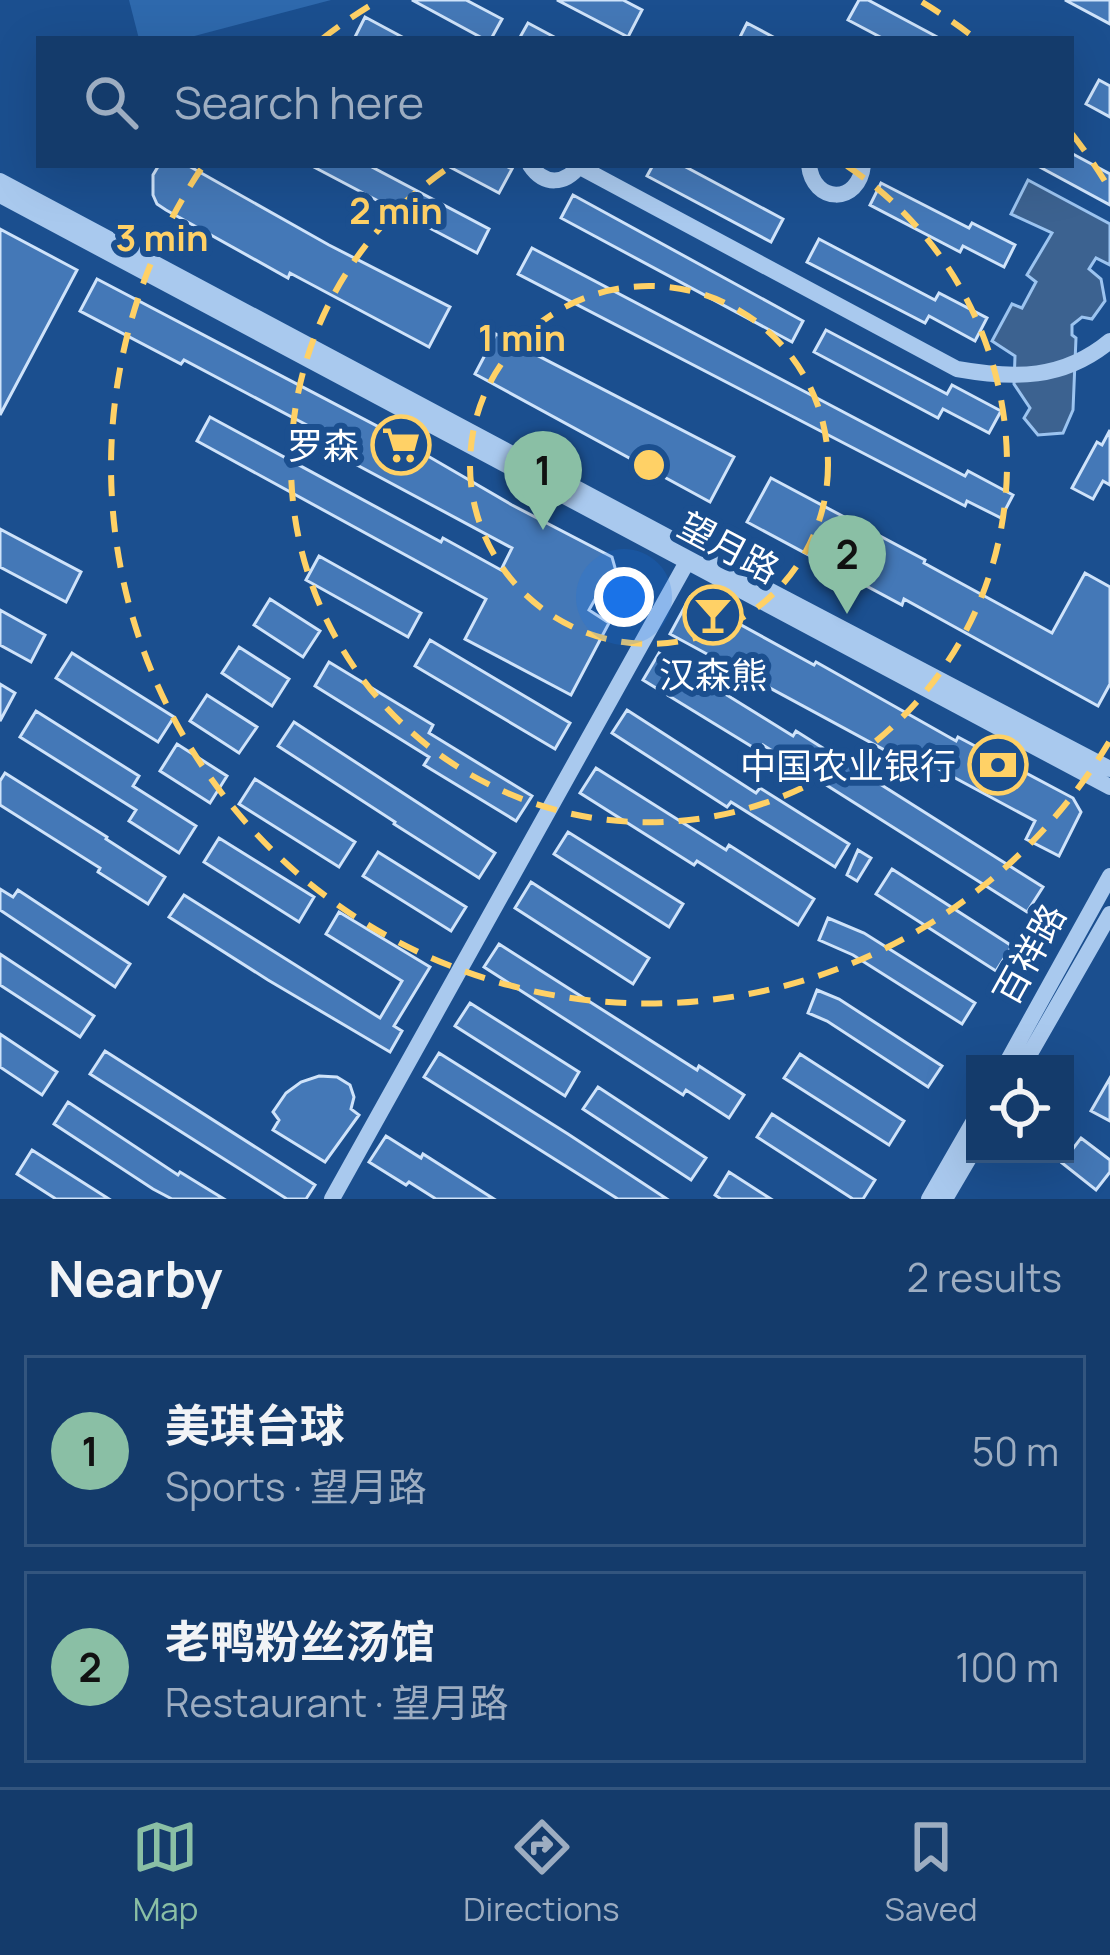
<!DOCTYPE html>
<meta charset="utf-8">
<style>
body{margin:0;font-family:Manrope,"Noto Sans SC",sans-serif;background:#214673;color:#f1f3f6}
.controls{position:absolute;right:36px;bottom:36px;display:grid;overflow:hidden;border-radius:0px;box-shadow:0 12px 48px #0002}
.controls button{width:108px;height:108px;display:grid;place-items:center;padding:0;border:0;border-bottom:3px solid #33557e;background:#143b6b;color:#f1f3f6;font:60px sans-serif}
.you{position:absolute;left:624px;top:597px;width:42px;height:42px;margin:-30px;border:9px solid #fff;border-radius:50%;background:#1a73e8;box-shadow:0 0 0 18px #1a73e833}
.badge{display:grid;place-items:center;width:78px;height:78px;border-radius:50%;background:#8abfa5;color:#111;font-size:39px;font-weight:700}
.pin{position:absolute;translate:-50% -99px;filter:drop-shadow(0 3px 6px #0008)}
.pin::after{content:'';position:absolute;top:63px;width:42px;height:36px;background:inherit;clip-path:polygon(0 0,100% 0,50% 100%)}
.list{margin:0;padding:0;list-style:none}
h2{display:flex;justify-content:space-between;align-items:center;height:156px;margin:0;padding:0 48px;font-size:51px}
h2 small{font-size:39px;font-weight:400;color:#9dadc1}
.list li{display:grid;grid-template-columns:78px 1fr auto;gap:36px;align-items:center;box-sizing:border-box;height:192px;margin:0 24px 24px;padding:0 24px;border:3px solid #33557e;border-radius:0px}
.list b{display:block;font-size:45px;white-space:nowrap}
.list p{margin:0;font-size:39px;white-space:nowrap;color:#9dadc1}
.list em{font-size:39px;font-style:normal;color:#9dadc1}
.icon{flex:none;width:66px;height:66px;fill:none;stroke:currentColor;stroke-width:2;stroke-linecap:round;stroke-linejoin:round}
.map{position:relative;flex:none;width:1110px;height:1199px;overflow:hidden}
.search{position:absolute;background:#143b6b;box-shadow:0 12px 48px #0002;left:36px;right:36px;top:36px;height:132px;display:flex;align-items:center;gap:30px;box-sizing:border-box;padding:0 42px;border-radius:0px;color:#9dadc1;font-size:45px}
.sheet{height:588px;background:#143b6b}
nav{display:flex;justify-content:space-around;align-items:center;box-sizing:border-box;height:168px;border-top:3px solid #33557e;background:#143b6b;font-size:33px;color:#9dadc1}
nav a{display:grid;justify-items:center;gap:6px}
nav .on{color:#8abfa5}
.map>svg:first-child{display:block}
.green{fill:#2e69ad}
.water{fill:#3c6290;stroke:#9cc4f0;stroke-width:3}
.building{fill:#4478b7;stroke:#cfe3fa;stroke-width:3}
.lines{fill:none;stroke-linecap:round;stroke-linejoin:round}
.minor{stroke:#a9c9ee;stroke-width:16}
.ring{fill:none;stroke:#ffd166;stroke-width:6;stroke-dasharray:21 15}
.labels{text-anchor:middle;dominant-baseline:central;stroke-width:12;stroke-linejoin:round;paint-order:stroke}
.poi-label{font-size:36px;fill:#fff;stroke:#1b4f8f;text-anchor:end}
.street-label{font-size:36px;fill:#fff;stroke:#1b4f8f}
.centre{fill:#ffd166;stroke:#1b4f8f;stroke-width:6}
.ring-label{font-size:36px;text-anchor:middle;font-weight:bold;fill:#ffd166;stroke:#1b4f8f;stroke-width:12;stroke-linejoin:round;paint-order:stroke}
</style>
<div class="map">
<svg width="1110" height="1199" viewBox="0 0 1110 1199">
<rect width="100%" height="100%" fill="#1b4f8f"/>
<path class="green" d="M129 0H331L183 39H139Z"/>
<path class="water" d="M1028 180 1110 224V265L1096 258 1089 269 1101 279 1105 301 1092 319 1082 317 1072 325V335L1076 338 1073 410 1063 433 1038 435 1024 418 1030 408 1014 384 1015 356 992 341 1012 304 1022 308 1036 282 1027 275 1052 233 1011 214Z"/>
<path class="building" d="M412 0H466L502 19 491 39H484Z
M557 0H623L642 10 628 37Z
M859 0H868L941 39H884L848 20Z
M1065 0H1110V24Z
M365 17 406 39H354Z
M528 23 558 39H519Z
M747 23 777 39H739Z
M1099 80 1110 86V117L1086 104Z
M1071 153 1110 174V205L1036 165H1071Z
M159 165H187L329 245 450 307 429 347 290 273 288 278 166 210 157 204 153 195V175Z
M310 165H368L489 229 477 253Z
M446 165H504L512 169 499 193Z
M653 165H682L783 219 771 242 647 176Z
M881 183 969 228 972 223 1015 245 1004 267 963 246 960 252 870 205Z
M573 195 803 321 792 342 561 218Z
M0 229 77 270 0 415Z
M819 239 935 300 939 293 987 318 975 341 929 316 925 323 807 262Z
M532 248 965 476 968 471 1013 495 1001 518 967 501 965 506 518 274Z
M97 279 415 446 414 448 512 505 612 557 623 596 618 605 598 594 589 610 609 623 571 695 465 639 486 599 197 441 210 417 441 542 443 538 501 570 512 548 314 442 320 432 184 360 181 364 80 311Z
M826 330 947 394 952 385 1001 411 989 433 943 409 938 418 814 352Z
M496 334 734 457 710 502 475 374Z
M1110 430V485L1103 481 1093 499 1072 488 1097 442 1102 445Z
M771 478 925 560 924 563 1052 633 1085 573 1110 587V684L1098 706 904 599 902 605 747 522Z
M0 529 81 572 66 602 0 567Z
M319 556 421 613 408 637 306 580Z
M690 597 814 665 816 662 956 741 958 737 1073 798 1081 812 1059 856 1026 839 1035 821 931 765 927 773 670 634Z
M270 599 320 631 303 657 254 625Z
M0 610 45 635 31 662 0 645Z
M430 640 570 723 555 749 415 666Z
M239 647 289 679 272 706 222 673Z
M72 653 174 717 158 742 56 678Z
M659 653 793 736 796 731 1043 887 1027 912 763 745 759 751 643 680Z
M329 662 433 725 429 733 532 796 516 821 424 765 429 757 315 686Z
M0 684 15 693 0 721Z
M207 695 257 727 239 753 190 721Z
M627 710 756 793 760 788 849 844 835 867 731 802 727 807 612 733Z
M36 711 139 776 133 786 196 826 179 853 129 821 136 810 20 737Z
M294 722 495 853 479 878 394 824 395 822 278 746Z
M177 744 227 776 210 803 160 771Z
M596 768 726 850 729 845 814 899 798 925 697 861 694 865 580 793Z
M5 773 107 837 106 839 165 877 148 904 98 872 100 868 0 805V781Z
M255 779 355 842 339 867 239 804Z
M568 832 683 904 669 927 554 854Z
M219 838 314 897 299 922 204 862Z
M858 850 871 858 857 881 847 875Z
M378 852 466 907 451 931 363 876Z
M892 869 1012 946 996 971 876 894Z
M531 882 649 958 633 984 515 908Z
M0 889 13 897 18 890 130 964 115 987 0 910Z
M184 895 380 1018 402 981 326 934 339 912 430 967 394 1026 402 1031 390 1052 268 980 169 917Z
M828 918 864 933 975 1003 962 1024 853 955 819 940Z
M499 944 697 1070 699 1066 744 1095 729 1118 686 1090 683 1095 484 967Z
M0 954 94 1016 80 1037 0 985Z
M817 990 839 999 942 1066 928 1087 827 1021 808 1013Z
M470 1003 579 1072 565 1096 455 1026Z
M0 1034 57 1072 42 1095 0 1067Z
M105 1051 315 1185 306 1199H287L90 1074Z
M439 1053 568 1134 667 1199H618L424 1077Z
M800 1054 904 1121 889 1145 784 1078Z
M319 1076 337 1077 350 1085 354 1097 351 1109 359 1115 325 1162 273 1130 279 1120 273 1112 286 1093 301 1082Z
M1110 1078V1121L1091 1111Z
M598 1087 706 1158 691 1180 583 1109Z
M68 1102 178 1175 180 1172 224 1199H172L153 1189 54 1124Z
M772 1114 875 1180 863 1199H853L757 1137Z
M386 1136 421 1158 423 1154 494 1199H436L409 1182 406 1185 369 1162Z
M1081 1138 1110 1160V1172L1096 1190 1062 1163Z
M32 1150 109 1199H56L17 1174Z
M729 1172 771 1199H721L715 1195Z"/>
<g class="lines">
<path class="minor" d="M530 165C544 186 565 185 580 165
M809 165C813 204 859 205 863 165
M580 167 957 369C1014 379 1063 380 1110 341
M0 181 694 551 1110 769
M0 195 1110 787
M1006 1064 1110 876
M1024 1064 1110 914
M332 1199 687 562
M929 1199 975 1119
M945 1199 975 1148"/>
</g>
<g class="ring">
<circle cx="649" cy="465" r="179"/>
<path d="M847 166A358 358 0 1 1 451 166"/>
<path d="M1109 742A537 537 0 1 1 201 169M322 39A537 537 0 0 1 376 2M922 2A537 537 0 0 1 976 39M1072 134A537 537 0 0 1 1109 188"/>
</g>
<defs>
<symbol id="supermarket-ring" viewBox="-11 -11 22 22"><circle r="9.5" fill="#1b4f8f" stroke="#ffd166" stroke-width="1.5"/><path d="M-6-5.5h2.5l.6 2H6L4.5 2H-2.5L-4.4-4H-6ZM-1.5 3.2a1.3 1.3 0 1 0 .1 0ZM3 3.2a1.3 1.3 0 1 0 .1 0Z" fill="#ffd166"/></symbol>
<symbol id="bar-ring" viewBox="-11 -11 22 22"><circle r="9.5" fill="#1b4f8f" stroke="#ffd166" stroke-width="1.5"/><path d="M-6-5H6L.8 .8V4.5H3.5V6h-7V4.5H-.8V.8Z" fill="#ffd166"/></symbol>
<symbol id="bank-ring" viewBox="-11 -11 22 22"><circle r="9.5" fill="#1b4f8f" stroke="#ffd166" stroke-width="1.5"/><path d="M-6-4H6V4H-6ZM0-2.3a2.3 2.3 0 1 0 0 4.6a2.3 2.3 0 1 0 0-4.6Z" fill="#ffd166"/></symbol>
</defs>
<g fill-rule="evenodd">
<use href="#supermarket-ring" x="368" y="412" width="66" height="66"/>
<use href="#bar-ring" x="680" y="582" width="66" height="66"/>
<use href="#bank-ring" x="965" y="732" width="66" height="66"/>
</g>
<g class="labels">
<g class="poi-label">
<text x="359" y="445">罗森</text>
<text x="713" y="674" text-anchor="middle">汉森熊</text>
<text x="956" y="765">中国农业银行</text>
</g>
<g class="street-label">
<text transform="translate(729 547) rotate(28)">望月路</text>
<text transform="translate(1029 954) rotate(-61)">百祥路</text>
</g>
</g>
<circle cx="649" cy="465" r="18" class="centre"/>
<g class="ring-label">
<text x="396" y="224">2 min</text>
<text x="162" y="251">3 min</text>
<text x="522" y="351">1 min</text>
</g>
</svg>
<div class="controls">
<button><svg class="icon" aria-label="locate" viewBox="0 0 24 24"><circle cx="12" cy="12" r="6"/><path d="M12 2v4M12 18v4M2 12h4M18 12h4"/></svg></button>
</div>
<div class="you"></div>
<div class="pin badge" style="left:543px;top:530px">1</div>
<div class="pin badge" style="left:847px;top:614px">2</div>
<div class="search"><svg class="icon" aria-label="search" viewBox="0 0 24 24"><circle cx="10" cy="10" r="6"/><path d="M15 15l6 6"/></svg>Search here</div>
</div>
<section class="sheet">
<h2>Nearby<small>2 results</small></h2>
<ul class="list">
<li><span class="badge">1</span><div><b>美琪台球</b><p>Sports · 望月路</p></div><em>50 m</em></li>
<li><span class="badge">2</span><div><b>老鸭粉丝汤馆</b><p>Restaurant · 望月路</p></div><em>100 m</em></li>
</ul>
</section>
<nav>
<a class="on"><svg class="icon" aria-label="map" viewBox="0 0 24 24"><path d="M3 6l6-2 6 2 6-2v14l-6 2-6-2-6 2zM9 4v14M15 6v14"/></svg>Map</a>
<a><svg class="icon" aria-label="directions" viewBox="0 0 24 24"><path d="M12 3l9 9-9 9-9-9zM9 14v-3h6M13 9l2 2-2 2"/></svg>Directions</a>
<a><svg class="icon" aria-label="saved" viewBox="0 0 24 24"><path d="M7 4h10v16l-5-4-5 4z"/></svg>Saved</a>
</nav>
